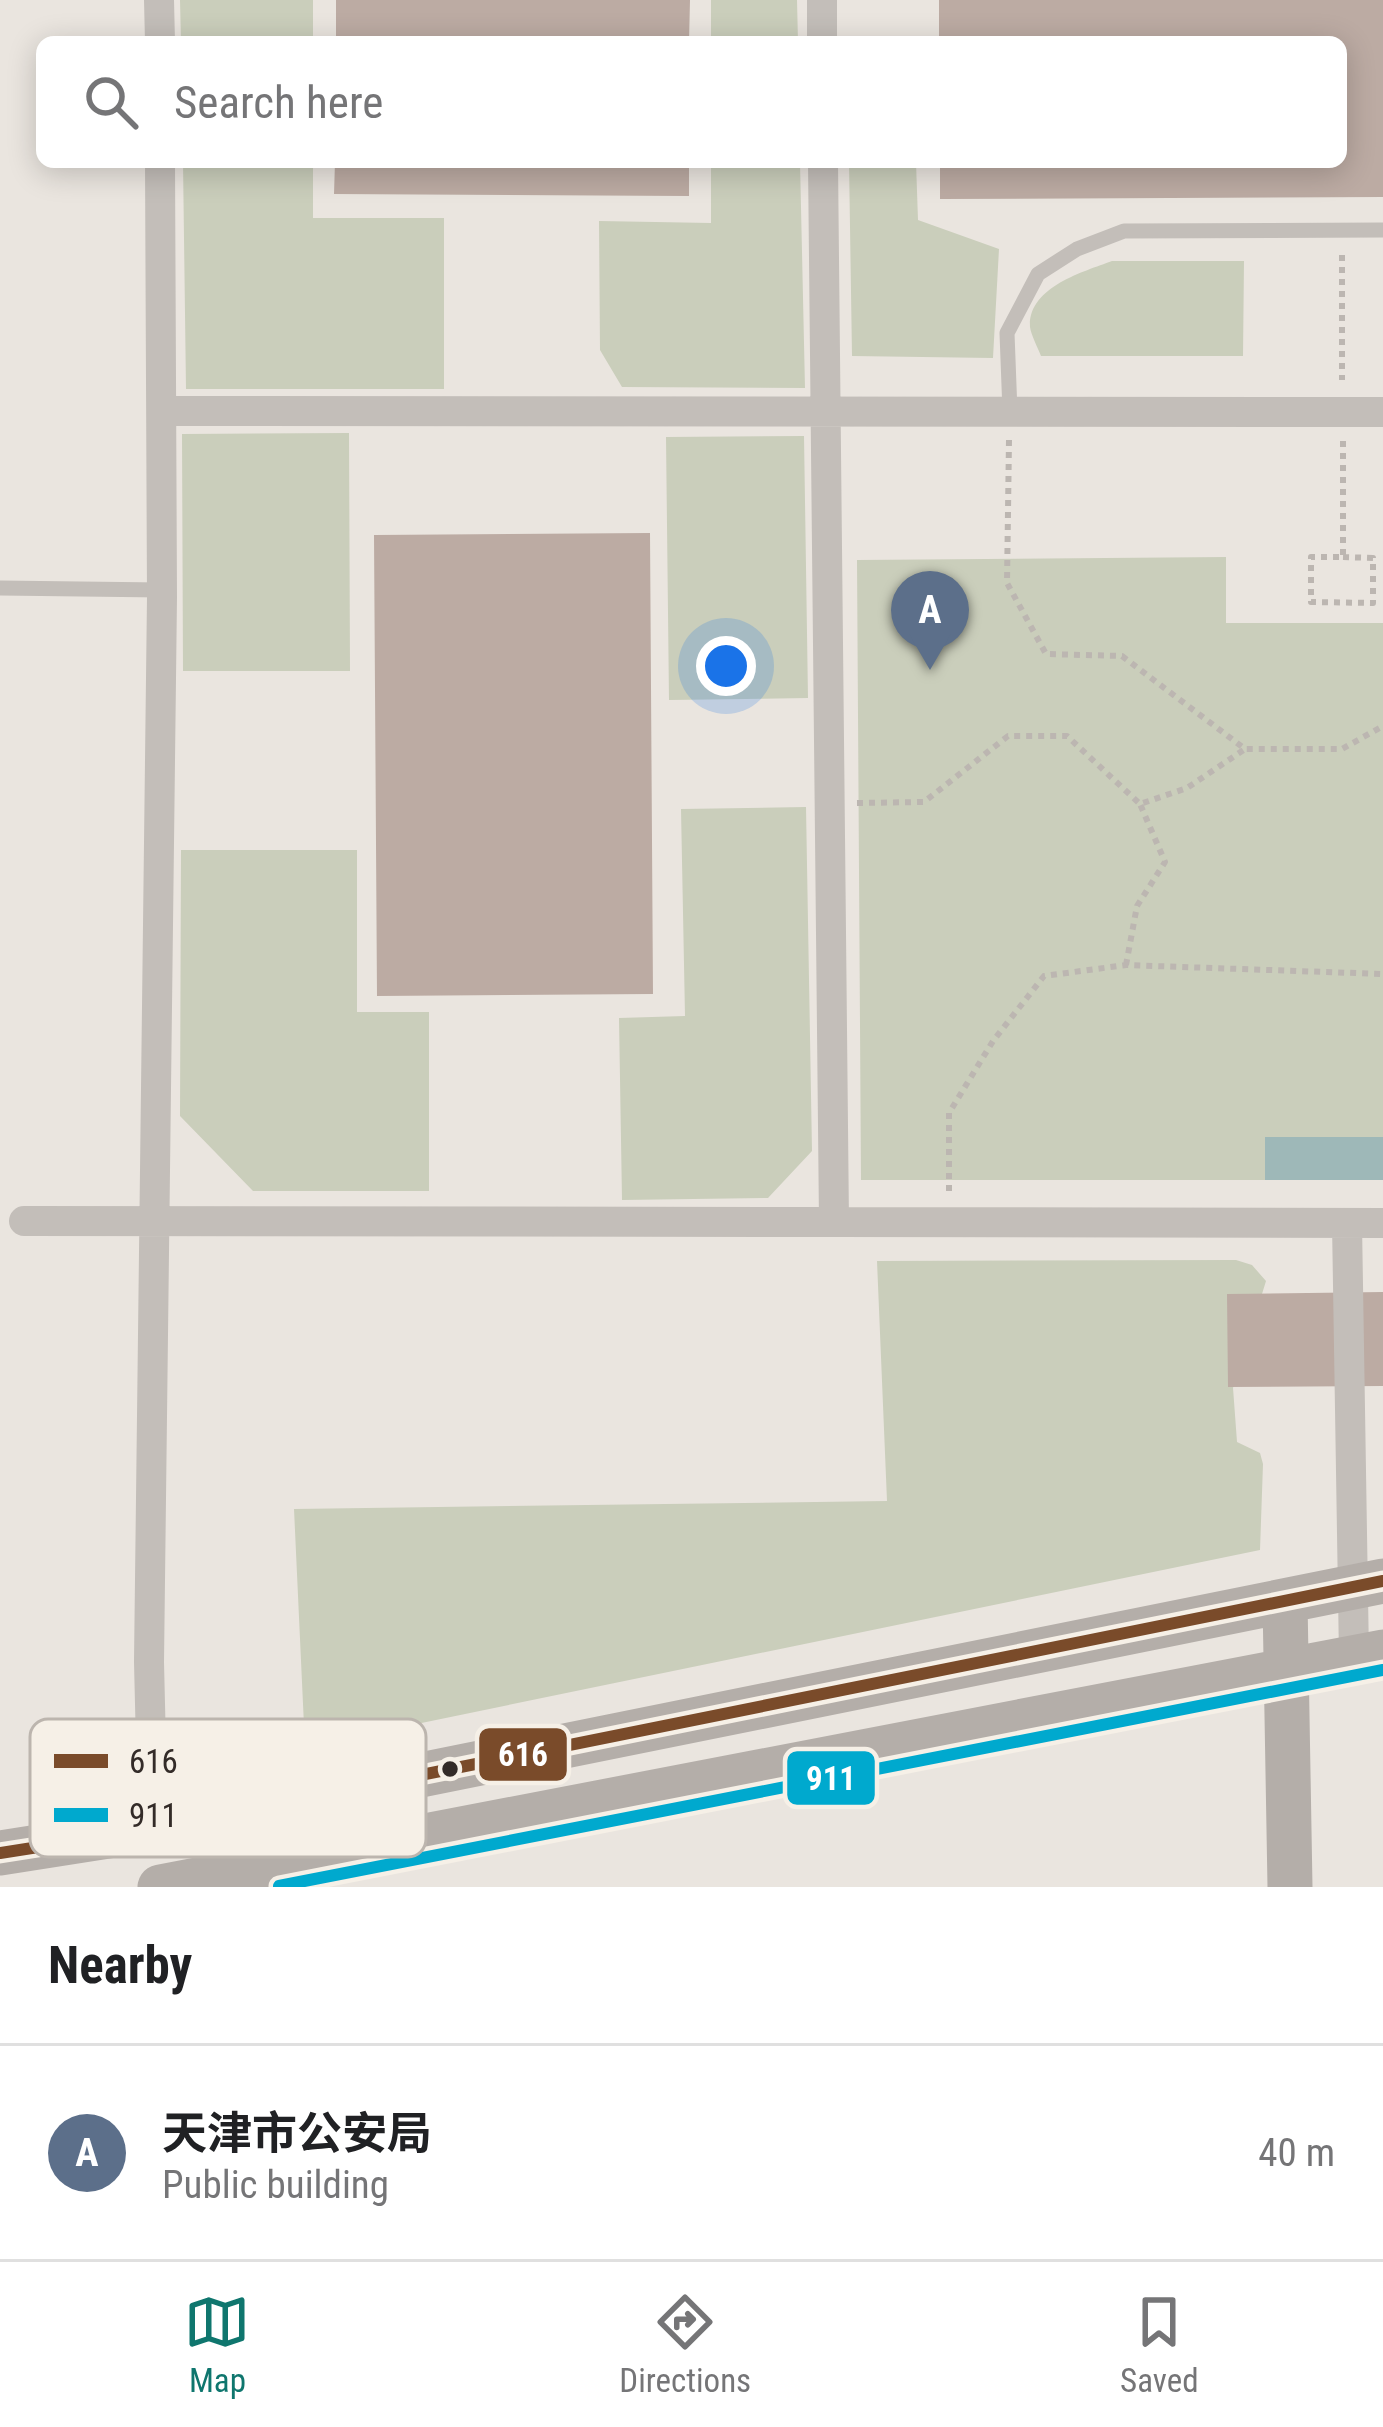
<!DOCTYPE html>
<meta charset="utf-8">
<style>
body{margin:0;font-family:"Roboto Condensed","Noto Sans SC",sans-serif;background:#f2f2f2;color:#202124}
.you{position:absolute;left:726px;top:666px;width:42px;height:42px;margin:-30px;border:9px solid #fff;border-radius:50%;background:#1a73e8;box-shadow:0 0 0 18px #1a73e833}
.badge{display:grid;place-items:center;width:78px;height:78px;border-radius:50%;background:#0f766e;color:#fff;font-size:39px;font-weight:700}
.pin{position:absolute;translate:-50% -99px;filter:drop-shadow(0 3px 6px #0008)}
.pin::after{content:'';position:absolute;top:63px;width:42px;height:36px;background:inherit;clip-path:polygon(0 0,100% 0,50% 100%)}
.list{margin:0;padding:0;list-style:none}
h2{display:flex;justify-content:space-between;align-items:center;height:156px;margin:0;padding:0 48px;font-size:51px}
h2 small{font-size:39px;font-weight:400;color:#757577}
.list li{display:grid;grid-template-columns:78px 1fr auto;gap:36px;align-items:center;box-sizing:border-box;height:216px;padding:0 48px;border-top:3px solid #e0e0e0}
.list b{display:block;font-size:45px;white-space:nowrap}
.list p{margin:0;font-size:39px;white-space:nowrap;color:#757577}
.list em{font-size:39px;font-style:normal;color:#757577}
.icon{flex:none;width:66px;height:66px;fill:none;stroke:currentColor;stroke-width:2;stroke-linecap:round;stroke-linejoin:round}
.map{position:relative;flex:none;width:1383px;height:1887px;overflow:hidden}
.search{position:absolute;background:#fff;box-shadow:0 6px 30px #0003;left:36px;right:36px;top:36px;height:132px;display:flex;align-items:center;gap:30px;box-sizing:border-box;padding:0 42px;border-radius:18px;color:#757577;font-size:45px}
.sheet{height:372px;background:#fff}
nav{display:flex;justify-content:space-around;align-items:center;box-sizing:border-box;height:168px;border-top:3px solid #e0e0e0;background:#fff;font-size:33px;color:#757577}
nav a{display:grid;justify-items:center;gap:6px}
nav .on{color:#0f766e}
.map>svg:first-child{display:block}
.green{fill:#cacebb}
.water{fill:#9eb8b8}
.building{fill:#bcaba3}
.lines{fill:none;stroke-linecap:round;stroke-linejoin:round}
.path{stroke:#bcb6b1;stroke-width:6;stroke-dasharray:6 6;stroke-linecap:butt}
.lane{stroke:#c3beb9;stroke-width:15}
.street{stroke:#c3beb9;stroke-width:30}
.secondary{stroke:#b4aea9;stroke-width:45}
.bus-1-casing{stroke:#f6f0e7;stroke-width:21}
.bus-2-casing{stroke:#f6f0e7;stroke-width:21}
.bus-1{stroke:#7a4b2a;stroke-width:12}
.bus-2{stroke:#00a9ce;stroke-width:12}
.bus-dot{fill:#332b28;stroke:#f6f0e7;stroke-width:4.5}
.key{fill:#f6f0e7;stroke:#bcb5ae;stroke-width:3}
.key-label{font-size:33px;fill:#332b28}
.line-badge{stroke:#f6f0e7;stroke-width:4.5}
.badge-label{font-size:33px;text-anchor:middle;font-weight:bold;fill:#fff}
</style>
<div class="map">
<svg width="1383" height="1887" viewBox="0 0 1383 1887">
<rect width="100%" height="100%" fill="#eae5df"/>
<path class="green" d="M180 0H313V42H181Z
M711 0H797L798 42H711Z
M183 162H313V218H444V389H186Z
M711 162H800L805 388 622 387 600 350 599 221 711 223Z
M849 162H916L918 220 999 249 993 358 852 356Z
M1112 261H1244L1243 356H1041C1038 348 1031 335 1030 327 1028 287 1083 272 1112 261Z
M349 433 350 671H183L182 434Z
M804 436 808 698 669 700 666 437Z
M1226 557V623H1383V1180H861L857 560Z
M806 807 812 1151 768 1198 622 1200 619 1018 685 1016 681 809Z
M181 850H357V1012H429V1191H253L180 1116Z
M1236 1260 1252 1265 1266 1281 1233 1388 1237 1442 1260 1453 1263 1464 1260 1550 305 1747 294 1509 887 1501 877 1261Z"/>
<path class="water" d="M1265 1137H1383V1180H1265Z"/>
<path class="building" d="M336 0H690L689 42H336Z
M939 0H1383V197L940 199V162H1341V42H939Z
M335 162H689V196L334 194Z
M650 533 653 994 377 996 374 535Z
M1383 1292V1386L1228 1387 1227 1294Z"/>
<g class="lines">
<path class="path" d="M1342 255V380
M1009 440 1007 583 1046 654 1122 656 1245 749H1342L1383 726
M1343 441V557H1311V602L1373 603V558L1343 557
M857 803 924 802 1008 736H1067L1140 804 1187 788 1245 749
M1126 965 1137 906 1165 862 1140 804
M949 1191V1113L993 1041 1044 976 1126 965 1383 974"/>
<path class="lane" d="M1010 412 1007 333 1038 274 1077 249 1124 231 1383 230
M0 588 162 590"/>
<path class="street" d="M159 0 160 42
M822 0V42
M823 162 834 1222 1383 1223
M162 411 1383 412
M24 1221 834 1222
M1347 1223 1354 1657
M153 1829 149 1662 162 597 160 162"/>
<path class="secondary" d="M1285 1601 1290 1887
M0 1853 153 1829 1383 1581
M160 1887 1383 1652"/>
<defs>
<path id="bus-1" d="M0 1853 153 1829 1383 1581"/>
<path id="bus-2" d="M279 1886 1383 1670"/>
</defs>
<use href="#bus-1" class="bus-1-casing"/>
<use href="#bus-2" class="bus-2-casing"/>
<use href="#bus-1" class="bus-1"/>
<use href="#bus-2" class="bus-2"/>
</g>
<circle class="bus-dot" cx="450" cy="1769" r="10"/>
<rect x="30" y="1719" width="396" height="138" rx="18" class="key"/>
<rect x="54" y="1754" width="54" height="14" fill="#7a4b2a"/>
<rect x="54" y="1808" width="54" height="14" fill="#00a9ce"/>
<g class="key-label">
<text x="129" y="1773">616</text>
<text x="129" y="1827">911</text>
</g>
<g class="line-badge">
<rect x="477" y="1726" width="92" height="57" rx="12" fill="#7a4b2a"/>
<rect x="785" y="1749" width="92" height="58" rx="12" fill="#00a9ce"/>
</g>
<g class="badge-label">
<text x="523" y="1766">616</text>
<text x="831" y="1790">911</text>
</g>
</svg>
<div class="you"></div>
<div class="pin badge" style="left:930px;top:670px;background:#5c6f8a">A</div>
<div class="search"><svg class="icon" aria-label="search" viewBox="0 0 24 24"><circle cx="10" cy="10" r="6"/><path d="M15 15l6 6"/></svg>Search here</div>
</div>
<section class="sheet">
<h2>Nearby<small></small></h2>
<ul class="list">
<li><span class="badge" style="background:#5c6f8a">A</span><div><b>天津市公安局</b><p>Public building</p></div><em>40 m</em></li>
</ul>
</section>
<nav>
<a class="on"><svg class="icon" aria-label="map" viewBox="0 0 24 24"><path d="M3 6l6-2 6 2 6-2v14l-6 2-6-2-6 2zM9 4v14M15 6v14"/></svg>Map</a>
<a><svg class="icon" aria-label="directions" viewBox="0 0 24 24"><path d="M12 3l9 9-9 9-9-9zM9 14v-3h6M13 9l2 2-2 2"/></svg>Directions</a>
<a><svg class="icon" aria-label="saved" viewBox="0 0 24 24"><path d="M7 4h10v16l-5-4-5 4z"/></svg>Saved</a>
</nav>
